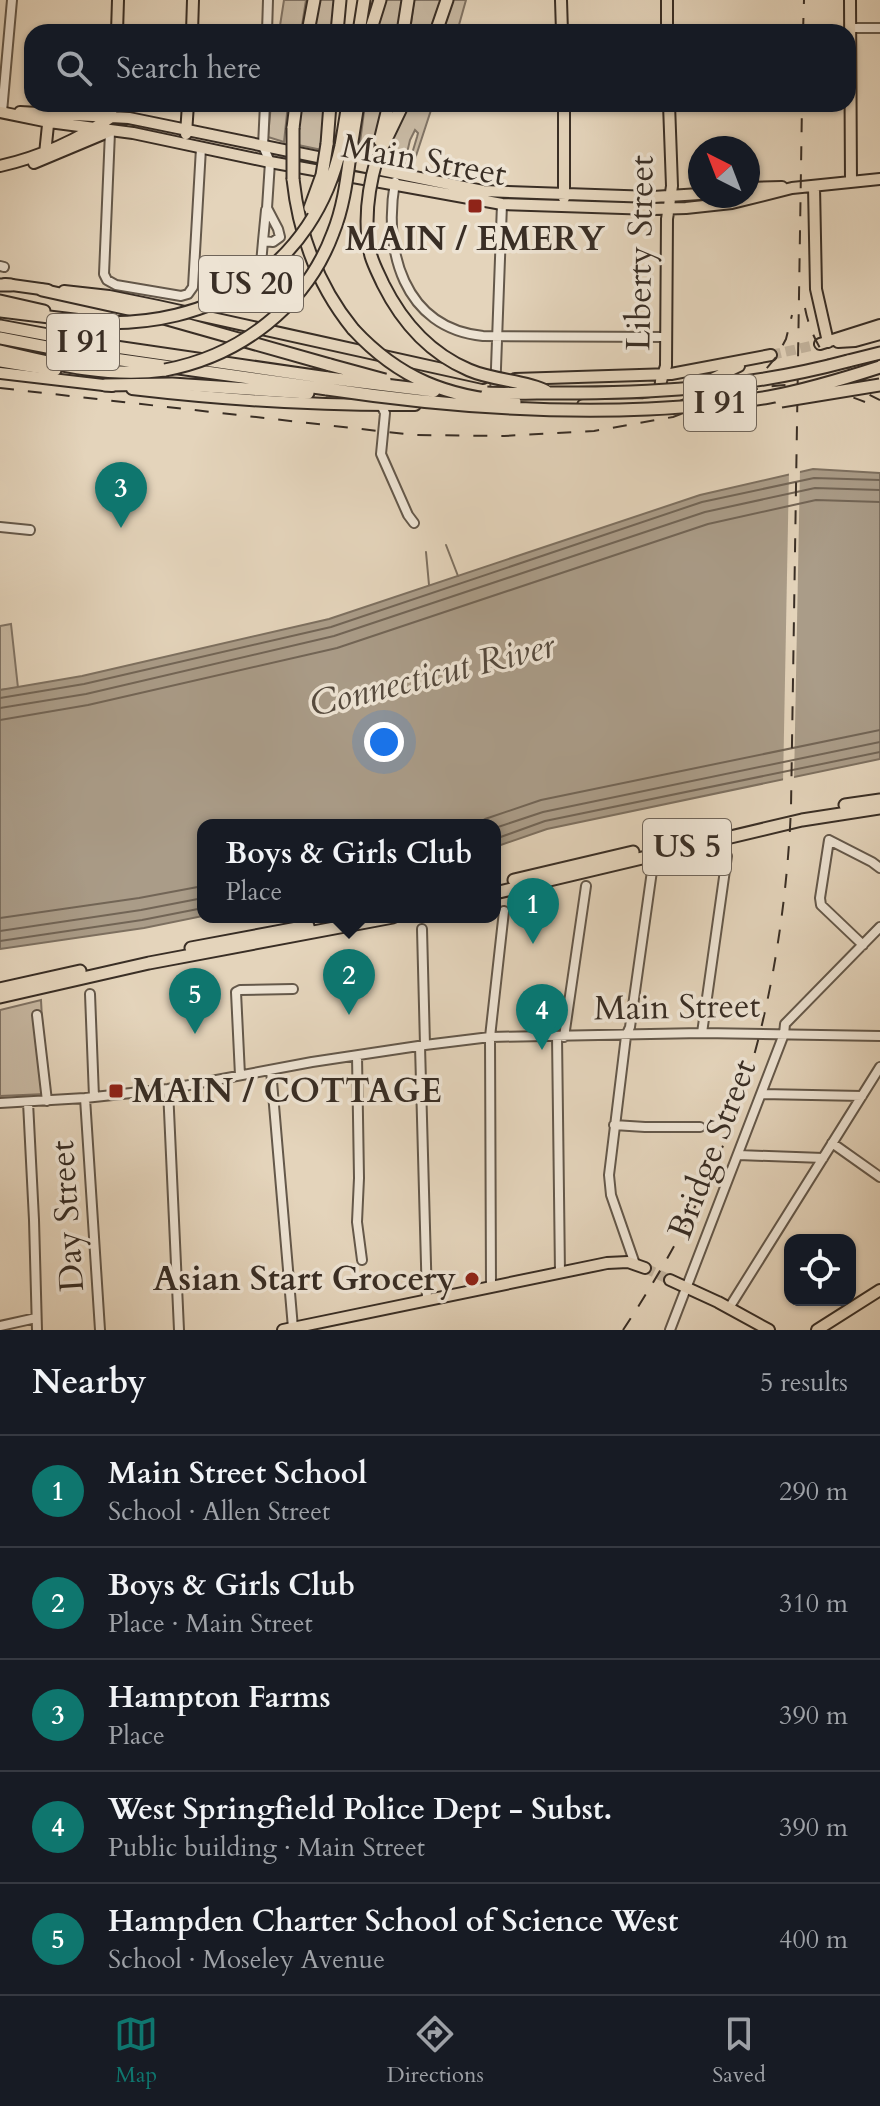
<!DOCTYPE html>
<meta charset="utf-8">
<style>
body{margin:0;font-family:Cardo,serif;background:#242831;color:#f1f3f6}
.controls{position:absolute;right:24px;bottom:24px;display:grid;overflow:hidden;border-radius:16px;box-shadow:0 2px 6px #0004}
.controls button{width:72px;height:72px;display:grid;place-items:center;padding:0;border:0;border-bottom:2px solid #363941;background:#171b24;color:#f1f3f6;font:40px sans-serif}
.compass{position:absolute;left:688px;top:136px;width:72px;height:72px;border-radius:50%;background:#171b24;box-shadow:0 2px 6px #0004;rotate:318deg}
.you{position:absolute;left:384px;top:742px;width:28px;height:28px;margin:-20px;border:6px solid #fff;border-radius:50%;background:#1a73e8;box-shadow:0 0 0 12px #1a73e833}
.badge{display:grid;place-items:center;width:52px;height:52px;border-radius:50%;background:#0f766e;color:#fff;font-size:26px;font-weight:700}
.pin{position:absolute;translate:-50% -66px;filter:drop-shadow(0 2px 4px #0008)}
.pin::after{content:'';position:absolute;top:42px;width:28px;height:24px;background:inherit;clip-path:polygon(0 0,100% 0,50% 100%)}
.popup{position:absolute;left:197px;top:819px;width:304px;height:104px;box-sizing:border-box;display:grid;place-content:center;border-radius:16px;background:#171b24;filter:drop-shadow(0 2px 6px #0005);font-size:26px;white-space:nowrap;color:#9ea1a6}
.popup b{font-size:30px;color:#f1f3f6}
.popup::after{content:'';position:absolute;left:50%;top:100%;margin-left:-16px;border:16px solid transparent;border-top-color:#171b24}
.list{margin:0;padding:0;list-style:none}
h2{display:flex;justify-content:space-between;align-items:center;height:104px;margin:0;padding:0 32px;font-size:34px}
h2 small{font-size:26px;font-weight:400;color:#9ea1a6}
.list li{display:grid;grid-template-columns:52px 1fr auto;gap:24px;align-items:center;box-sizing:border-box;height:112px;padding:0 32px;border-top:2px solid #363941}
.list b{display:block;font-size:30px;white-space:nowrap}
.list p{margin:0;font-size:26px;white-space:nowrap;color:#9ea1a6}
.list em{font-size:26px;font-style:normal;color:#9ea1a6}
.icon{flex:none;width:44px;height:44px;fill:none;stroke:currentColor;stroke-width:2;stroke-linecap:round;stroke-linejoin:round}
.map{position:relative;flex:none;width:880px;height:1330px;overflow:hidden}
.search{position:absolute;background:#171b24;box-shadow:0 2px 6px #0004;left:24px;right:24px;top:24px;height:88px;display:flex;align-items:center;gap:20px;box-sizing:border-box;padding:0 28px;border-radius:24px;color:#9ea1a6;font-size:30px}
.sheet{height:664px;background:#171b24}
nav{display:flex;justify-content:space-around;align-items:center;box-sizing:border-box;height:112px;border-top:2px solid #363941;background:#171b24;font-size:22px;color:#9ea1a6}
nav a{display:grid;justify-items:center;gap:4px}
nav .on{color:#0f766e}
.map>svg:first-child{display:block}
.green{fill:#c7b8a2;stroke:#807364;stroke-width:2}
.water{fill:#aa9c88;stroke:#7d7060;stroke-width:2}
.pier{fill:#e4d4bb}
.lines{fill:none;stroke-linecap:round;stroke-linejoin:round}
.shore{stroke:#726556;stroke-width:2}
.stream{stroke:#7d7060;stroke-width:2}
.major-tunnel{stroke:#c2b39d;stroke-width:10;stroke-dasharray:10 5;stroke-linecap:butt}
.minor-casing{stroke:#64584a;stroke-width:12}
.major-casing{stroke:#392e25;stroke-width:14}
.highway-casing{stroke:#392e25;stroke-width:15}
.minor{stroke:#ede3d3;stroke-width:8}
.major{stroke:#e4d4bb;stroke-width:10}
.highway{stroke:#e4d4bb;stroke-width:11}
.rail{stroke:#392e25;stroke-width:2;stroke-dasharray:14 14;stroke-linecap:butt}
.highway-bridge-casing{stroke:#392e25;stroke-width:15;stroke-linecap:butt}
.highway-bridge{stroke:#e4d4bb;stroke-width:11}
.poi-dot{fill:#8f2418;stroke:#ede3d3;stroke-width:3}
.labels{text-anchor:middle;dominant-baseline:central;stroke-width:7;stroke-linejoin:round;paint-order:stroke}
.shield{fill:#ede3d3;stroke:#6f6459;stroke-width:2}
.shield-label{font-size:32px;font-weight:bold;fill:#392e25}
.street-label{font-size:34px;fill:#392e25;stroke:#ede3d3}
.poi-label{font-size:34px;font-weight:bold;fill:#392e25;stroke:#ede3d3}
.water-label{font-size:36px;font-style:italic;fill:#554a3e;stroke:#ede3d3}
</style>
<div class="map">
<svg width="880" height="1330" viewBox="0 0 880 1330">
<rect width="100%" height="100%" fill="#e4d4bb"/>
<filter id="stains"><feTurbulence type="fractalNoise" baseFrequency=".0025" numOctaves="4"/><feColorMatrix values="0 0 0 0 .2 0 0 0 0 .09 0 0 0 0 .02 0 0 0 .5 -.17"/></filter>
<radialGradient id="worn" r=".72"><stop offset=".6" stop-color="#630" stop-opacity="0"/><stop offset="1" stop-color="#630" stop-opacity=".3"/></radialGradient>
<path class="green" d="M284 0H306L301 32H279Z
M319 0H337L333 32H313Z
M383 0H403L398 32H377Z
M414 0H443L432 32H410Z
M450 0H466L457 32H439Z
M271 104H288L284 142 268 137Z
M301 104H327L322 150 298 145 297 128Z
M365 104H384L371 160 358 158Z
M408 104H433L412 168 408 167 417 137 418 133 415 130 410 140 404 166 390 165C384 149 402 120 408 104Z
M11 624 18 688 0 690V626Z
M41 1000 46 1094 0 1096V1010Z"/>
<path class="water" d="M813 469 880 473V759L547 829 495 847V825H203V916L144 928 0 949V690L82 676 329 619 700 495Z"/>
<path class="pier" d="M800 468 794 781 783 784 789 471Z"/>
<g class="lines">
<path class="shore" d="M0 698 84 684 331 627 702 502 814 478 880 480
M0 708 86 694 334 636 705 512 815 488 880 490
M0 720 88 705 337 648 708 524 816 500 880 502
M475 825 485 819 541 800 880 730
M495 828 543 812 880 742
M495 839 545 821 880 752
M0 918 139 898 203 886
M0 931 141 910 203 898
M0 941 142 920 203 908"/>
<path class="stream" d="M446 545 458 576
M426 552 429 585"/>
<path class="major-tunnel" d="M771 355 820 344
M645 1268 670 1280"/>
<defs>
<path id="minor" d="M850 28H880
M267 32 268 0
M2 112 12 0
M110 132 104 274 107 280 116 285 181 296 188 294 193 287 201 148
M395 182C383 249 403 328 483 336L666 337
M263 241 266 210
M261 264 263 241 273 242 280 237 278 229 267 208 270 162 263 146 265 104
M0 266 4 267
M495 395 502 204
M381 405 385 413 381 454 408 515 414 523
M0 527 30 530
M422 929 425 1045
M863 945 821 905 820 898 829 840 872 862 880 868
M90 994 94 1097
M37 1015 47 1101
M702 1033 727 856
M557 1036 560 1273
M564 1037 586 886
M420 1046 427 1300
M357 1056 359 1178 357 1222 362 1260
M271 1070 293 1328
M240 1075 236 992 240 990 293 989
M168 1089 179 1330
M762 1094 862 1096
M85 1098 100 1330
M28 1102 34 1220 37 1330
M0 1103 85 1098 168 1089 312 1062 425 1045 490 1037 702 1033 880 1036
M614 1125 645 1127H700
M832 1143 880 1177
M738 1155 823 1158
M635 1264 611 1195 609 1175 626 1036 630 1027 652 871
M491 1287 490 1037 504 911
M729 1308 880 1067
M0 1326 36 1318
M670 1330 784 1034 785 1024 880 927"/>
<path id="major" d="M561 0 562 32
M667 0V32
M850 0 851 182
M117 32 118 0
M192 32 193 0
M564 104V198
M0 112 49 122 133 133 270 162 502 204 653 209 686 208 732 203 792 188 880 179
M20 112 129 118 483 191 653 197 700 194
M186 134 188 104
M45 154 49 115
M34 163 108 132
M0 166C40 157 79 139 113 116
M814 186 816 289 828 342
M748 188 782 187
M5 284 48 290
M64 291 109 296 158 306 483 378
M838 342 855 341 880 334
M820 344 880 325
M0 373 112 386
M515 379 671 374 771 355
M132 389C226 400 320 406 415 405
M660 397 661 381 666 366 667 219 672 186 669 104
M583 405 644 404 666 401 739 366
M670 1280 718 1302 769 1330
M283 1330 607 1263 628 1262 645 1268
M817 1330 880 1290"/>
<path id="highway" d="M308 32 314 0
M337 32 340 0
M359 32 364 0
M370 32 380 0
M403 32 408 0
M436 32 447 0
M293 128 296 104
M380 141 389 104
M327 144 330 104
M341 146 348 104
M351 148 358 104
M377 158 403 104
M293 179C299 234 318 286 353 329
M0 285H11
M42 290 146 313 330 365
M0 301 44 311
M0 311 90 322
M0 326 102 345 328 378
M0 338 93 356 327 389
M0 351C54 364 109 378 165 370
M0 361 55 370
M848 361 880 353
M105 385 172 384 308 393
M845 805 880 800
M514 880 633 852
M495 893 802 820 880 808
M191 948 308 926
M0 989 80 971
M0 997 149 963 393 917"/>
</defs>
<use href="#minor" class="minor-casing"/>
<use href="#major" class="major-casing"/>
<use href="#highway" class="highway-casing"/>
<use href="#minor" class="minor"/>
<use href="#major" class="major"/>
<use href="#highway" class="highway"/>
<path class="rail" d="M803 32 804 0
M805 308C813 350 841 383 880 400
M0 388 414 435 504 436 594 431 673 417 725 397 748 384 761 375 777 356 786 339 792 315
M744 392C794 379 818 384 865 402
M623 1330C664 1268 699 1205 727 1136 767 1038 787 913 791 807L802 104"/>
<defs>
<path id="highway-bridge" d="M377 158C368 189 363 223 371 256 374 266 379 275 383 284 402 322 429 353 469 370 494 381 525 380 546 391
M293 179V128
M310 208 322 175 327 144
M90 322C211 330 314 268 341 146
M353 329C399 379 449 398 515 402
M330 365 385 380
M165 370C240 356 306 306 333 233 344 206 347 177 351 148
M328 378 434 391
M327 389C434 405 539 414 648 409 688 407 729 404 769 397 807 390 843 379 880 367
M487 393C504 394 520 393 537 393 644 394 744 389 848 361
M781 401 880 385"/>
</defs>
<use href="#highway-bridge" class="highway-bridge-casing"/>
<use href="#highway-bridge" class="highway-bridge"/>
</g>
<g class="poi-dot">
<rect x="467" y="198" width="16" height="16" rx="4"/>
<rect x="108" y="1083" width="16" height="16" rx="4"/>
<circle cx="472" cy="1279" r="8"/>
</g>
<g class="labels">
<g class="shield">
<rect x="199" y="256" width="104" height="56" rx="6"/>
<rect x="47" y="314" width="72" height="56" rx="6"/>
<rect x="684" y="375" width="72" height="56" rx="6"/>
<rect x="643" y="819" width="88" height="56" rx="6"/>
</g>
<g class="shield-label">
<text x="251" y="284">US 20</text>
<text x="83" y="342">I 91</text>
<text x="720" y="403">I 91</text>
<text x="687" y="847">US 5</text>
</g>
<g class="street-label">
<text transform="translate(424 160) rotate(10)">Main Street</text>
<text transform="translate(640 253) rotate(-89)">Liberty Street</text>
<text transform="translate(677 1007) rotate(-1)">Main Street</text>
<text transform="translate(712 1149) rotate(-69)">Bridge Street</text>
<text transform="translate(67 1216) rotate(-94)">Day Street</text>
</g>
<g class="poi-label">
<text x="475" y="239">MAIN / EMERY</text>
<text x="132" y="1091" text-anchor="start">MAIN / COTTAGE</text>
<text x="456" y="1279" text-anchor="end">Asian Start Grocery</text>
</g>
<g class="water-label">
<text transform="translate(432 675) rotate(-14)">Connecticut River</text>
</g>
</g>
<rect width="100%" height="100%" filter="url(#stains)"/>
<rect width="100%" height="100%" fill="url(#worn)"/>
</svg>
<div class="controls">
<button><svg class="icon" aria-label="locate" viewBox="0 0 24 24"><circle cx="12" cy="12" r="6"/><path d="M12 2v4M12 18v4M2 12h4M18 12h4"/></svg></button>
</div>
<svg class="compass" viewBox="-18 -18 36 36"><path d="M0-13l5 13h-10z" fill="#e53935"/><path d="M0 13l5-13h-10z" fill="#9ea1a6"/></svg>
<div class="you"></div>
<div class="pin badge" style="left:533px;top:944px">1</div>
<div class="pin badge" style="left:349px;top:1015px">2</div>
<div class="popup"><b>Boys &amp; Girls Club</b>Place</div>
<div class="pin badge" style="left:121px;top:528px">3</div>
<div class="pin badge" style="left:542px;top:1050px">4</div>
<div class="pin badge" style="left:195px;top:1034px">5</div>
<div class="search"><svg class="icon" aria-label="search" viewBox="0 0 24 24"><circle cx="10" cy="10" r="6"/><path d="M15 15l6 6"/></svg>Search here</div>
</div>
<section class="sheet">
<h2>Nearby<small>5 results</small></h2>
<ul class="list">
<li><span class="badge">1</span><div><b>Main Street School</b><p>School · Allen Street</p></div><em>290 m</em></li>
<li><span class="badge">2</span><div><b>Boys &amp; Girls Club</b><p>Place · Main Street</p></div><em>310 m</em></li>
<li><span class="badge">3</span><div><b>Hampton Farms</b><p>Place</p></div><em>390 m</em></li>
<li><span class="badge">4</span><div><b>West Springfield Police Dept - Subst.</b><p>Public building · Main Street</p></div><em>390 m</em></li>
<li><span class="badge">5</span><div><b>Hampden Charter School of Science West</b><p>School · Moseley Avenue</p></div><em>400 m</em></li>
</ul>
</section>
<nav>
<a class="on"><svg class="icon" aria-label="map" viewBox="0 0 24 24"><path d="M3 6l6-2 6 2 6-2v14l-6 2-6-2-6 2zM9 4v14M15 6v14"/></svg>Map</a>
<a><svg class="icon" aria-label="directions" viewBox="0 0 24 24"><path d="M12 3l9 9-9 9-9-9zM9 14v-3h6M13 9l2 2-2 2"/></svg>Directions</a>
<a><svg class="icon" aria-label="saved" viewBox="0 0 24 24"><path d="M7 4h10v16l-5-4-5 4z"/></svg>Saved</a>
</nav>
